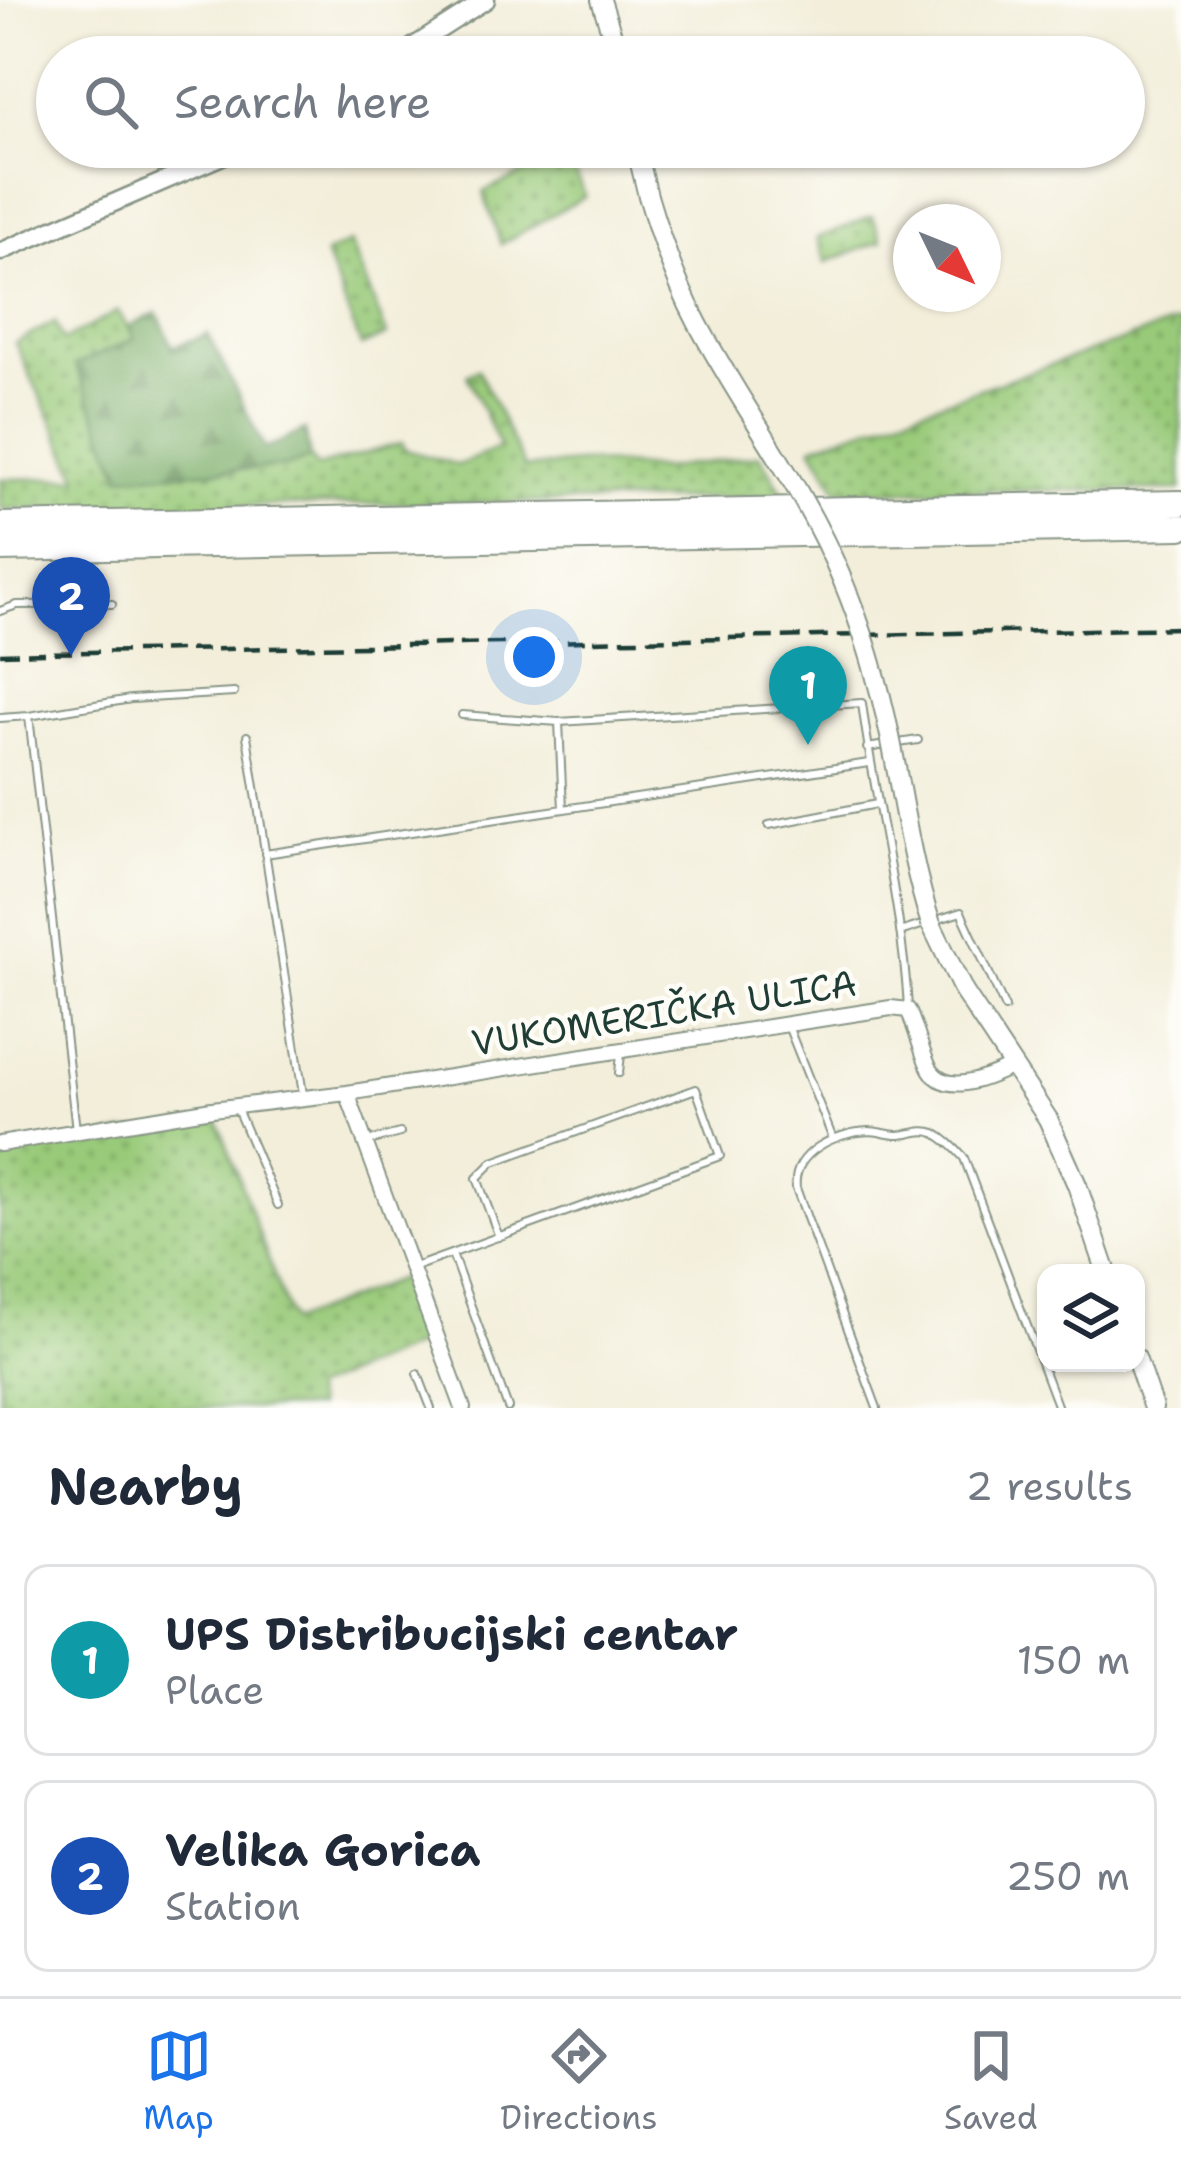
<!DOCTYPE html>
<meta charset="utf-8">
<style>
body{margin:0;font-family:"Shantell Sans",sans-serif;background:#f2f2f3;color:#1f2937}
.controls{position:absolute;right:36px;bottom:36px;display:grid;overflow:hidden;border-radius:24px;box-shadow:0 3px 9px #0004}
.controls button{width:108px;height:108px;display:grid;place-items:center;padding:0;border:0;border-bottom:3px solid #e0e1e3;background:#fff;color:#1f2937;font:60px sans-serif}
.compass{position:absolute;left:893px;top:204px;width:108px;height:108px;border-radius:50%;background:#fff;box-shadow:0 3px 9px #0004;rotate:133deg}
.you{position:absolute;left:534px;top:657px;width:42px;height:42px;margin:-30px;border:9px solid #fff;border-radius:50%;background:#1a73e8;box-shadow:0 0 0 18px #1a73e833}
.badge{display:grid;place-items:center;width:78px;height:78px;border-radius:50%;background:#1a73e8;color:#fff;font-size:39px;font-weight:700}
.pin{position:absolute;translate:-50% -99px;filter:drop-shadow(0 3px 6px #0008)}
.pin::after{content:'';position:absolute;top:63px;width:42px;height:36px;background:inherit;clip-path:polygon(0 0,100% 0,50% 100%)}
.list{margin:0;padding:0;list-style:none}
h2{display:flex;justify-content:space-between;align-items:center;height:156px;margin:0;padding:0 48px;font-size:51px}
h2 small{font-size:39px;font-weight:400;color:#747a83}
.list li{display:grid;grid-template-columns:78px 1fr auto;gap:36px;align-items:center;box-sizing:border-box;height:192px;margin:0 24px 24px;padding:0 24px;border:3px solid #e0e1e3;border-radius:24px}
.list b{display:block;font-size:45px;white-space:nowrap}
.list p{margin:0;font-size:39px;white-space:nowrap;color:#747a83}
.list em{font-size:39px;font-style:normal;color:#747a83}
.icon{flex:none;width:66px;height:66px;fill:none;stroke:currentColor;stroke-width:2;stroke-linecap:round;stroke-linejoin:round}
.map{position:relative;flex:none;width:1181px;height:1408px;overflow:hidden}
.search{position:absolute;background:#fff;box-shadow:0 3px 9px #0004;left:36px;right:36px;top:36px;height:132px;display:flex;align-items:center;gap:30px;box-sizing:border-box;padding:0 42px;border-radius:66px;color:#747a83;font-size:45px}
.sheet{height:588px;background:#fff}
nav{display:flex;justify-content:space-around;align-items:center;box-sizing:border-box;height:168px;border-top:3px solid #e0e1e3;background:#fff;font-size:33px;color:#747a83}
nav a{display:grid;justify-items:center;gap:6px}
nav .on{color:#1a73e8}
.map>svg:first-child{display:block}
.grass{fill:url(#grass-dots);stroke:#5c8456;stroke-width:3}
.forest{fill:url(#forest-firs);stroke:#4c764e;stroke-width:3}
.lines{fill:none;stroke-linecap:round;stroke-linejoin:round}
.service-casing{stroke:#899687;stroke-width:10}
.minor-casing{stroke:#899687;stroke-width:18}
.tertiary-casing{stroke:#899687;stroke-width:21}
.secondary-casing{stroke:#899687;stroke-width:22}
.motorway-casing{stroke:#899687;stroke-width:28}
.service{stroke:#fff;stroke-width:6}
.minor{stroke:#fff;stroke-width:14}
.tertiary{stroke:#fff;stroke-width:16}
.secondary{stroke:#fff;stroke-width:18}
.motorway{stroke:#fff;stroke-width:24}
.rail{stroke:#1f3d34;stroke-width:4.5;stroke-dasharray:18 9;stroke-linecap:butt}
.secondary-bridge-casing{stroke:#899687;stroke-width:22;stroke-linecap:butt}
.secondary-bridge{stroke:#fff;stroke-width:18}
.labels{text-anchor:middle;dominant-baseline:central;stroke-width:9;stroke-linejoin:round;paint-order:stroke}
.street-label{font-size:36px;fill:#1f3d34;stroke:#fdfcf7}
</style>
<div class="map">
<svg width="1181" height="1408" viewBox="0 0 1181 1408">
<defs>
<pattern id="grass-dots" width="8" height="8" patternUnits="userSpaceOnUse" patternTransform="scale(3)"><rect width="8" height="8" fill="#99ca79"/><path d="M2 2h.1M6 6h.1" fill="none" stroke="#7ca564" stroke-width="1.8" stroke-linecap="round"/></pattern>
<pattern id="forest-firs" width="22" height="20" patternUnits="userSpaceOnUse" patternTransform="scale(3)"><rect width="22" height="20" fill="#7aae69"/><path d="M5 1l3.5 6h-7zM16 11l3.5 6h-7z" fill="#638f57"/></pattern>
</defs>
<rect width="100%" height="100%" fill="#fdfcf7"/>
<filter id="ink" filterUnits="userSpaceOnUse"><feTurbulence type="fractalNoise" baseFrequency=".00833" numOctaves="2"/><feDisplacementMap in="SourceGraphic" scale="24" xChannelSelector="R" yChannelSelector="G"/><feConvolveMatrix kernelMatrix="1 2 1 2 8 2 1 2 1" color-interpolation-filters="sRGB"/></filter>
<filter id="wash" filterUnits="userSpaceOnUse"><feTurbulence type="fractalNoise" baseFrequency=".004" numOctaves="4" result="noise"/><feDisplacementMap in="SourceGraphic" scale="48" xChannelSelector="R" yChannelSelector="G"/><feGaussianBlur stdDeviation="2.7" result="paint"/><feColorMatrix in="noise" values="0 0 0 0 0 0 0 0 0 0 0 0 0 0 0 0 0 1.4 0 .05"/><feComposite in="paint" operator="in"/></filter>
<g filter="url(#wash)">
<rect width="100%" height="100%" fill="#f3eeda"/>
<path class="grass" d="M524 147H553L556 156 567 153 585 196 501 244 483 192 533 169Z
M873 216 882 241 826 262 817 238Z
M350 243 387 335 361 346 325 254Z
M118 311 135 339 121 476 284 467 310 458 317 467 402 443 406 450 458 465 500 448 467 375 478 369 525 468 589 462 663 469 760 455 785 496 640 501 0 509V479L79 478 15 343 55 322 63 341Z
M1177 322 1181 323V490L838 491 812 446Z
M217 1118 291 1322 407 1276 430 1340 311 1390 316 1408H0V1153Z"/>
<path class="forest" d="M157 313 173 347 208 334 265 449 305 430 310 458 285 467 121 476 75 365 134 339 129 326Z"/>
</g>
<g filter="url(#ink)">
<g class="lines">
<defs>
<path id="service" d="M0 611 17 605 112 604
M462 715 559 722
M29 716 76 1130
M0 718 29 716 131 699 234 693
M247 736 303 1094
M867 748 918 740
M563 809 559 722 862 703C875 804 902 905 908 1007
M769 825 877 804
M265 854 869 763
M900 932 961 912 1005 1008
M788 1026 833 1139
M619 1073 621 1054
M237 1109 278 1205
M369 1141 400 1133
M452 1254 508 1408
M415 1267 720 1156 696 1089 493 1162 477 1178 499 1237
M418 1374 431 1408
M877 1408 796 1188C792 1152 837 1132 869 1131 879 1131 888 1135 898 1135 911 1135 922 1128 935 1133 946 1139 956 1149 964 1158L1058 1408"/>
<path id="minor" d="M347 1093 463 1408
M0 1144 212 1109 347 1093 891 1008 908 1010C916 1028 920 1047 928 1065 943 1099 988 1078 1013 1066"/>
<path id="tertiary" d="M397 57 486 0
M0 252 243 147"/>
<path id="secondary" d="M601 0 619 57
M636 147 648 196
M931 924 964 992 1048 1119 1077 1185 1107 1273
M1136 1358 1153 1408"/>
<path id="motorway" d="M0 525 1181 503
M0 549 1181 527"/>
</defs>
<use href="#service" class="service-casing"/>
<use href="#minor" class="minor-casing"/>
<use href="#tertiary" class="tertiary-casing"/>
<use href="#secondary" class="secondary-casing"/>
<use href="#motorway" class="motorway-casing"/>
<use href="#service" class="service"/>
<use href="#minor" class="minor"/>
<use href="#tertiary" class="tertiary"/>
<use href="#secondary" class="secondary"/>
<use href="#motorway" class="motorway"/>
<path class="rail" d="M0 654 1181 628"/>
<defs>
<path id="secondary-bridge" d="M648 196C661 240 676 283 698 324 744 411 804 487 842 579 863 629 879 683 890 736 903 800 911 862 931 924"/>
</defs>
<use href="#secondary-bridge" class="secondary-bridge-casing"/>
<use href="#secondary-bridge" class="secondary-bridge"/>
</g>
</g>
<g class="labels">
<g class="street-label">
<text transform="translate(664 1013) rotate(-9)">VUKOMERIČKA ULICA</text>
</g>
</g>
</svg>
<div class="controls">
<button><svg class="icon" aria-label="layers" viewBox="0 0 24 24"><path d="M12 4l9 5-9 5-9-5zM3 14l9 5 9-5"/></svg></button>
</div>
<svg class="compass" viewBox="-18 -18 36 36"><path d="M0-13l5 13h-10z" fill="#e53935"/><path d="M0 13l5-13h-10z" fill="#747a83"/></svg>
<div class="you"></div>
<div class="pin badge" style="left:808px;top:745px;background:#0f9aa8">1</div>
<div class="pin badge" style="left:71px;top:656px;background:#1a4fb4">2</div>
<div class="search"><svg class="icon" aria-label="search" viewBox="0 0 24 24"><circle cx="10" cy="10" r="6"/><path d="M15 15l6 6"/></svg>Search here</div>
</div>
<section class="sheet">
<h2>Nearby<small>2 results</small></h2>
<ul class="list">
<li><span class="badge" style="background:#0f9aa8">1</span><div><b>UPS Distribucijski centar</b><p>Place</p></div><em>150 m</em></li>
<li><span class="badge" style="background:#1a4fb4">2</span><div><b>Velika Gorica</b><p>Station</p></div><em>250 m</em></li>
</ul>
</section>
<nav>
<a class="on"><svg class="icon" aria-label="map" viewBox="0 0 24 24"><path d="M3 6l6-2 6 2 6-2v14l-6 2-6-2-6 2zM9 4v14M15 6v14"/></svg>Map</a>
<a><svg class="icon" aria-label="directions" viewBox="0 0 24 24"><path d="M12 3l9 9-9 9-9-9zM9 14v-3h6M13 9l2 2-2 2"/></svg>Directions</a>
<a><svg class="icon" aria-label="saved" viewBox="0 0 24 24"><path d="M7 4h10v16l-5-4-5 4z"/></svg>Saved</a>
</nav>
